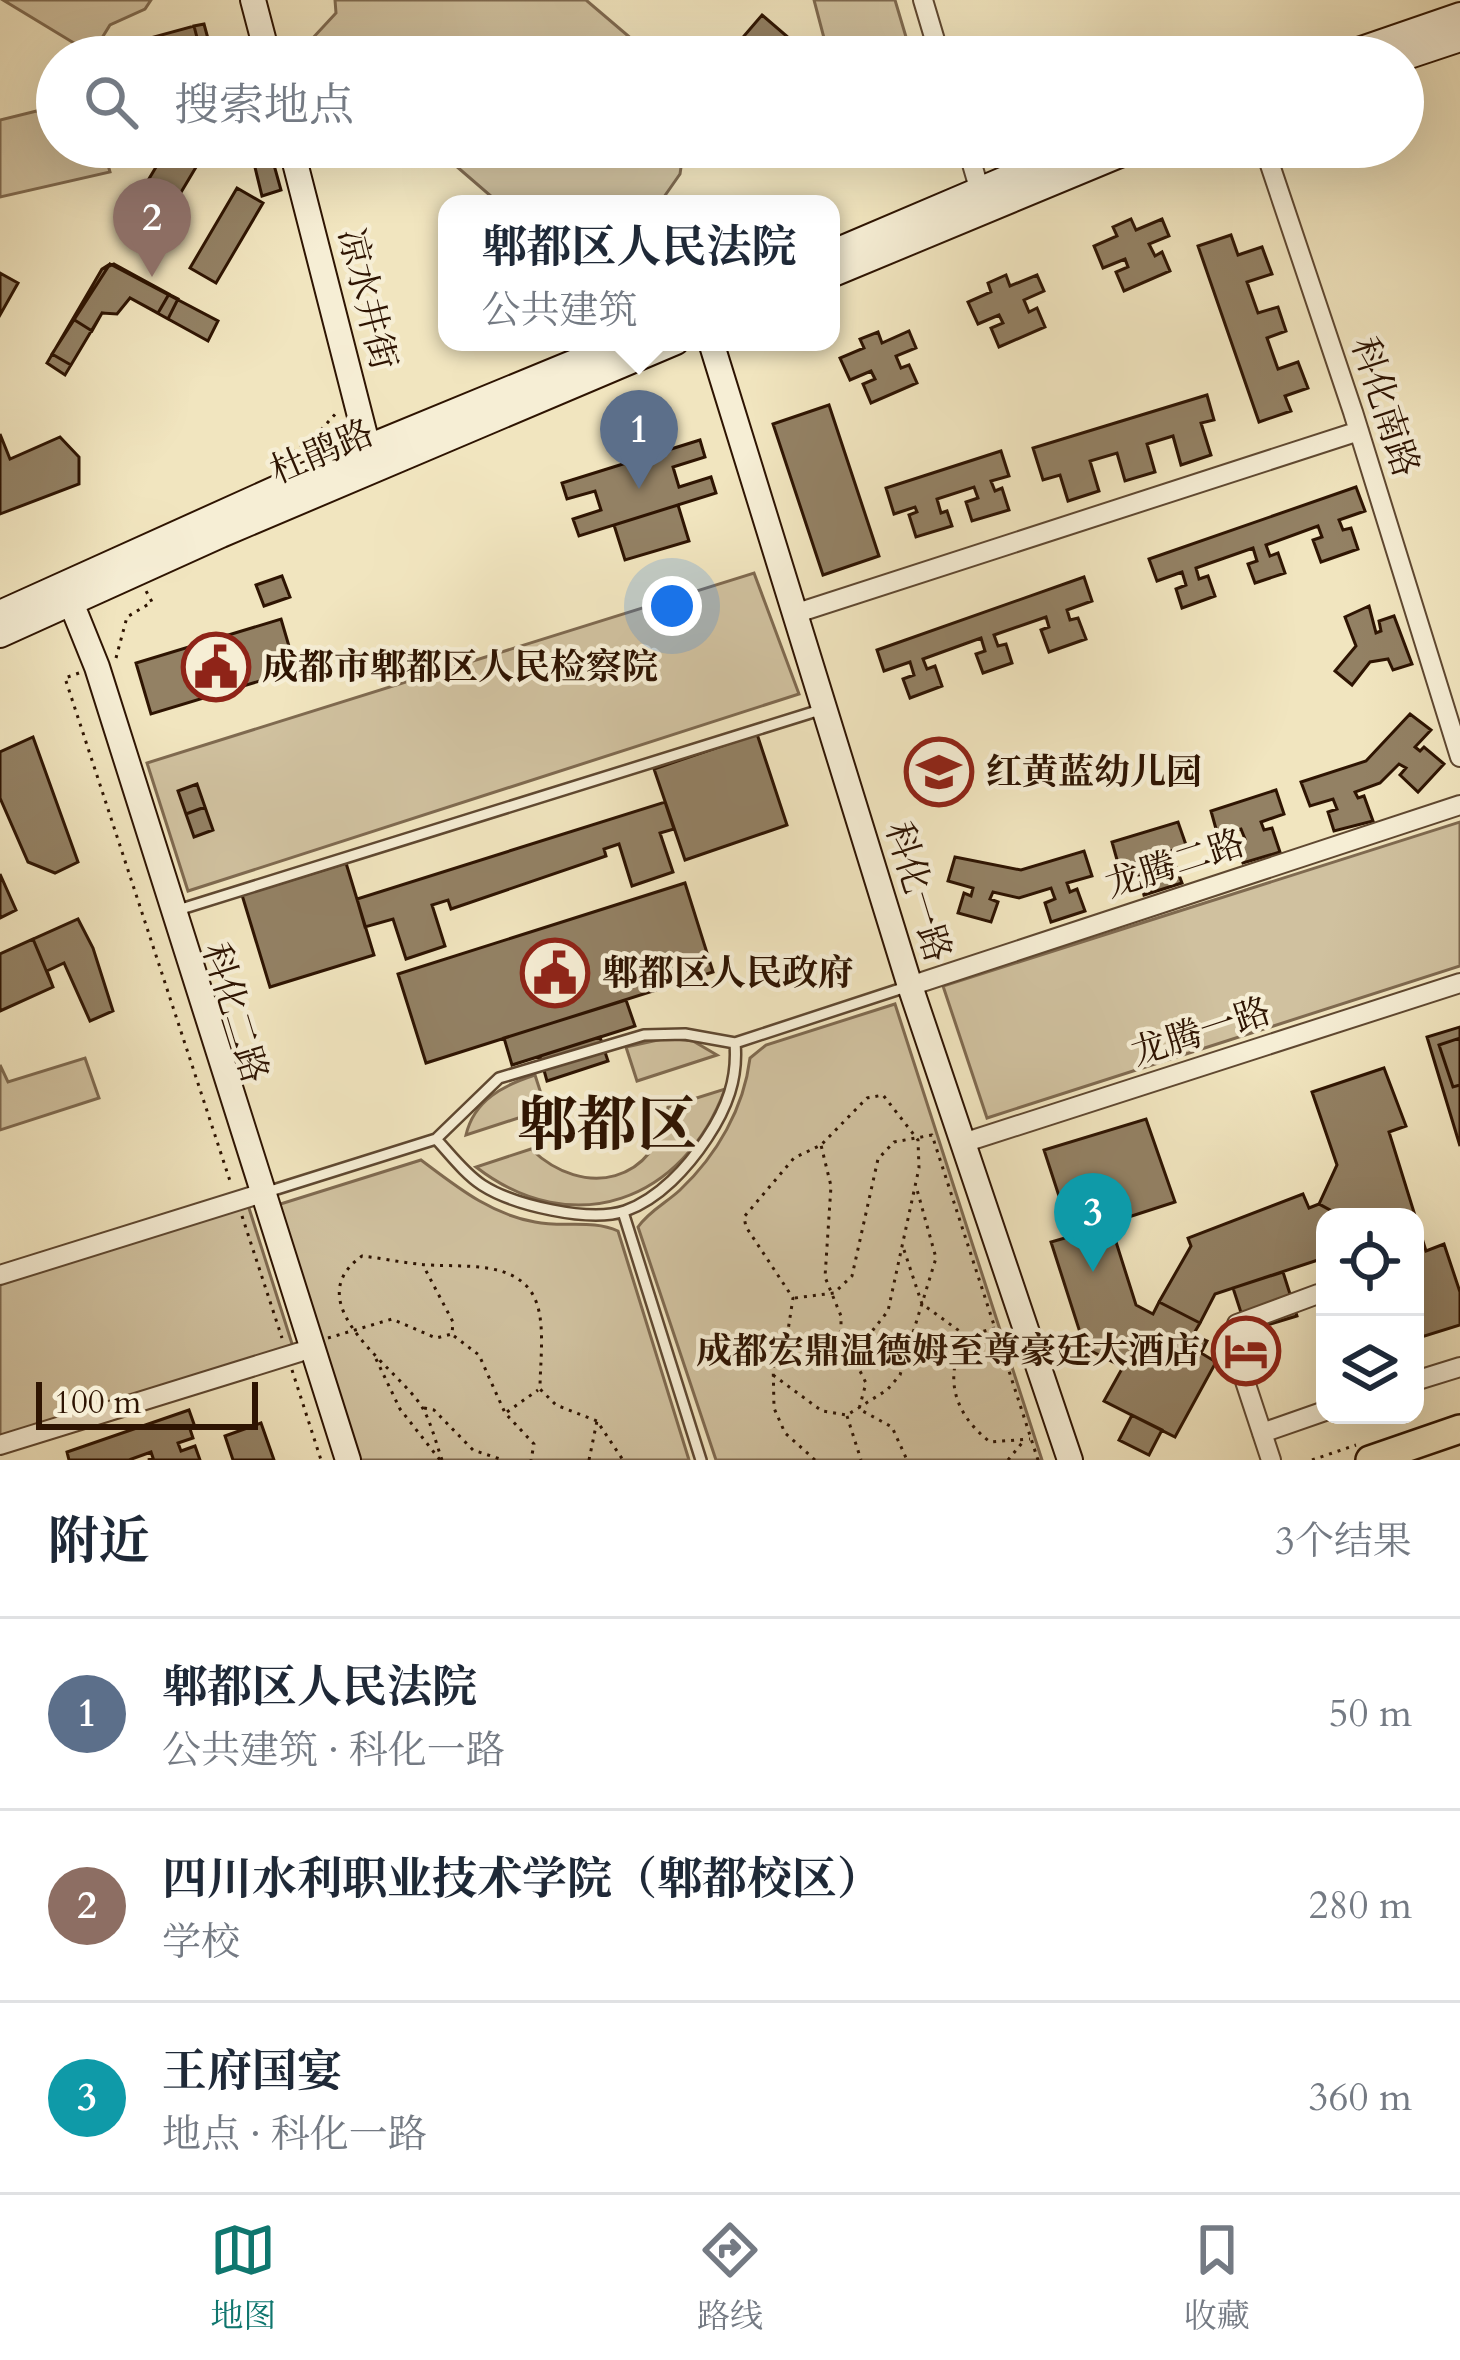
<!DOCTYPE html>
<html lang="zh">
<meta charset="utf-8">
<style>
body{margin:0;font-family:Cardo,"Noto Serif SC",serif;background:#f6f6f7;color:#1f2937}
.controls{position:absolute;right:36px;bottom:36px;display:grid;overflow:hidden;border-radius:24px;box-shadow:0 12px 48px #0002}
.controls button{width:108px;height:108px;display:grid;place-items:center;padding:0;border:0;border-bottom:3px solid #e0e1e3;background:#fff;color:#1f2937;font:60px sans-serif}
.scale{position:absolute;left:36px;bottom:30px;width:222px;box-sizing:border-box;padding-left:12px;border:6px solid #2e1402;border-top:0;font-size:33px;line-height:42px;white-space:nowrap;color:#2e1402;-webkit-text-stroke:9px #f6eed5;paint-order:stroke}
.you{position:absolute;left:672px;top:606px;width:42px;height:42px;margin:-30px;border:9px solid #fff;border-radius:50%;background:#1a73e8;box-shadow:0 0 0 18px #1a73e833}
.badge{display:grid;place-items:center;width:78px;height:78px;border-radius:50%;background:#0f766e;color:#fff;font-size:39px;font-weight:700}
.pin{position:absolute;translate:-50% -99px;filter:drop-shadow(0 3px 6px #0008)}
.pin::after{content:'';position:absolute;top:63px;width:42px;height:36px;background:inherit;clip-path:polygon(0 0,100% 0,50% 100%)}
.popup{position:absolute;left:438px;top:195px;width:402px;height:156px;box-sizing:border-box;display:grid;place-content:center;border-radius:24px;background:#fff;filter:drop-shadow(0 3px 9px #0005);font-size:39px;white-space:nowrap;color:#747a83}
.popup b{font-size:45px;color:#1f2937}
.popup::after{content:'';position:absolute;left:50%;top:100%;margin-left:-24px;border:24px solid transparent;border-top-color:#fff}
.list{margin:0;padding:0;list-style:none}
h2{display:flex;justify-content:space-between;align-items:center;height:156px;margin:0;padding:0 48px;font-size:51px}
h2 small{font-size:39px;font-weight:400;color:#747a83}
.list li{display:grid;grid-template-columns:78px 1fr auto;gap:36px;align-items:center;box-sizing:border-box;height:192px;padding:0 48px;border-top:3px solid #e0e1e3}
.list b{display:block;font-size:45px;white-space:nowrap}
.list p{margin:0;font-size:39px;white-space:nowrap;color:#747a83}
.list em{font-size:39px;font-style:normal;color:#747a83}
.icon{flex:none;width:66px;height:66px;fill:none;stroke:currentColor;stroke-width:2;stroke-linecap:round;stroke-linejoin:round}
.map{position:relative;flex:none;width:1460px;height:1460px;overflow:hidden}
.search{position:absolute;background:#fff;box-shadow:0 12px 48px #0002;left:36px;right:36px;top:36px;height:132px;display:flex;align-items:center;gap:30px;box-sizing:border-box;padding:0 42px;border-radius:66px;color:#747a83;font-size:45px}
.sheet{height:732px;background:#fff}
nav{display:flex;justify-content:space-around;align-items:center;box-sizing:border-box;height:168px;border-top:3px solid #e0e1e3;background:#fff;font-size:33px;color:#747a83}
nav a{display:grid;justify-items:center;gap:6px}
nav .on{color:#0f766e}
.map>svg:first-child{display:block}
.green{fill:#d0c19f;stroke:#7f6a50;stroke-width:3}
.building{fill:#938164;stroke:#2e1402;stroke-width:3}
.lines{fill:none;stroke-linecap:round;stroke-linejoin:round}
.lane-casing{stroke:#5f4831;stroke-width:14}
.street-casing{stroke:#5f4831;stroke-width:22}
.secondary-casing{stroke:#2e1402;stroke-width:28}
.primary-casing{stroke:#2e1402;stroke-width:32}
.path{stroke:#2e1402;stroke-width:3;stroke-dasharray:3 6;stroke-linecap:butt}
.lane{stroke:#f6eed5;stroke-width:9}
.street{stroke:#f6eed5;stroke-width:18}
.secondary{stroke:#f6eed5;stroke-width:24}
.primary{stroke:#f1e5bf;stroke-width:27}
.labels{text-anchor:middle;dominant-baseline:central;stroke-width:9;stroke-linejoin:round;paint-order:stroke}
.street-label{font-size:36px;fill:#2e1402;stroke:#f6eed5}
.poi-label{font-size:36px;font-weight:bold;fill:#2e1402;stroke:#f6eed5;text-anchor:start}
.town-label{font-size:60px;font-weight:bold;fill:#2e1402;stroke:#f6eed5}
</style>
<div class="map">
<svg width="1460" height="1460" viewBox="0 0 1460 1460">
<rect width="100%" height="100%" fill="#f1e5bf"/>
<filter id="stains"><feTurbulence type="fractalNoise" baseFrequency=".00167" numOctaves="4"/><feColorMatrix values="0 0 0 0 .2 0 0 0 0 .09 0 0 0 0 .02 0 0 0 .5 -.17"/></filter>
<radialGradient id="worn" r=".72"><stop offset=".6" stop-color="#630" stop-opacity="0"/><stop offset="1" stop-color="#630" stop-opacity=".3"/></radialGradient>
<path class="green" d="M3 0H151L145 9 110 25 92 54Z
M335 0H586L653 57H329L310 41 336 13Z
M814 0H895L912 57H829Z
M57 106V147H103L110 172 0 197V120Z
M434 147H684L680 174 659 204H500Z
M754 573 799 694 188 891 147 763Z
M1460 822V966L987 1118 943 986Z
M895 1004 1042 1460H716L638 1227C649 1211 666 1203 680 1190 717 1155 744 1108 750 1058L766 1045Z
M667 1038 693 1041 717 1055 637 1081 626 1047Z
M85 1058 99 1098 0 1130V1065L8 1082Z
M535 1075 546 1109 466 1135C474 1100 504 1085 535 1075Z
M725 1089C684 1201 573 1242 476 1167L531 1149C584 1200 657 1183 668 1107Z
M421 1160C457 1187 490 1214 535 1222 563 1228 592 1219 618 1231L689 1460H355L274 1206Z
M248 1205 294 1350 0 1441V1282Z"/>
<path class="building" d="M762 15 811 57H726Z
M204 24 213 57H202L194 26Z
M194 26 202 57H119L117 47Z
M168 147H208L149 246 119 229Z
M250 147H269L281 190 262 196Z
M729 147H758L746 161Z
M237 188 263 203 216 283 190 268Z
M1131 219 1136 230 1162 219 1169 236 1149 244 1155 256 1162 252 1170 271 1124 291 1116 272 1128 267 1125 259 1103 268 1094 246 1117 236 1113 227Z
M1231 235 1238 255 1262 247 1272 274 1247 282 1258 313 1278 307 1286 331 1267 338 1278 369 1298 362 1308 388 1285 396 1291 411 1259 422 1198 246Z
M110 264 218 321 208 341 130 298 117 314 102 313 65 375 47 363 102 269Z
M110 264 178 299 168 319 130 298 117 314 102 313 71 365 52 354Z
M114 264 169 294 158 313 130 298 117 314 102 313 92 331 73 319 102 269Z
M0 273 18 283 0 315Z
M1006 275 1010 286 1037 275 1044 291 1024 300 1029 312 1037 308 1045 327 999 347 991 328 1003 323 999 315 978 324 968 302 991 292 988 283Z
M909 331 916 348 896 356 901 368 909 365 917 383 871 403 863 384 875 379 871 371 850 380 840 358 864 348 860 339 878 332 882 343Z
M1207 395 1214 420 1201 423 1211 455 1181 465 1173 436 1147 444 1155 472 1125 481 1117 453 1090 461 1099 491 1068 501 1060 475 1043 480 1033 448Z
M829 405 879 556 823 575 773 424Z
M0 434 10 459 60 437 79 457V484L0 514Z
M700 440 705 457 673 467 679 487 711 477 716 493 579 536 573 519 601 510 595 491 567 499 562 483Z
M1001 451 1009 476 991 481 995 491 1002 488 1009 510 972 521 966 502 978 498 974 487 937 499 941 513 947 511 952 526 916 537 909 515 917 512 915 507 894 514 886 488Z
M1356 487 1365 511 1339 520 1343 530 1351 528 1358 549 1321 562 1313 540 1322 537 1318 526 1266 545 1270 556 1278 553 1285 573 1255 583 1248 564 1257 561 1253 548 1196 568 1199 579 1208 576 1215 596 1182 608 1176 589 1186 585 1182 572 1157 581 1149 559Z
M678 505 689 541 625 560 614 525Z
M282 576 290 597 264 606 256 585Z
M1084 577 1092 601 1067 610 1070 620 1078 618 1086 639 1049 652 1041 630 1049 627 1046 617 994 635 998 646 1006 644 1012 663 983 673 976 654 985 651 981 638 923 659 927 669 935 666 942 686 910 698 903 679 914 675 910 662 884 671 877 650Z
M1369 606 1376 633 1381 631 1379 621 1394 616 1412 664 1393 670 1388 659 1370 662 1352 685 1335 671 1356 646 1345 617Z
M281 619 296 670 151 714 136 663Z
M1410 714 1431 730 1415 747 1420 751 1424 747 1444 764 1418 792 1400 775 1406 768 1399 764 1380 783 1355 792 1358 798 1364 796 1373 821 1334 831 1328 812 1337 809 1333 799 1310 806 1301 782 1366 761Z
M757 734 787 825 685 860 654 769Z
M33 737 78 862 55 873 28 862 0 798V752Z
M197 784 213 830 194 837 178 791Z
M197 784 205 807 186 814 178 791Z
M1276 790 1284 814 1261 822 1264 830 1272 828 1280 852 1243 863 1236 842 1245 839 1241 829 1218 836 1211 811Z
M665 802 674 829 660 833 673 872 632 886 619 844 604 849 606 856 451 909 448 900 432 905 445 946 406 959 393 919 365 927 357 899Z
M1178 822 1186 845 1163 854 1166 862 1173 859 1182 883 1144 895 1138 873 1146 870 1143 861 1119 867 1112 842Z
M1084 851 1092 876 1067 883 1070 892 1077 889 1085 911 1051 922 1045 903 1055 899 1051 888 1019 898 993 892 990 899 998 902 991 922 958 913 964 893 971 896 973 888 948 881 955 857 1021 870Z
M346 863 374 955 270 987 242 895Z
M0 874 16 910 0 918Z
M685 883 713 972 426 1063 398 974Z
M78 919 93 948 113 1011 90 1021 64 963 47 971 53 987 0 1011V954Z
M33 939 53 987 0 1011V954Z
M626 1000 635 1026 512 1065 504 1038Z
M1460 1027V1146L1427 1037Z
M600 1037 608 1061 547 1081 540 1056Z
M1460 1038V1085L1453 1087 1439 1045Z
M1384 1068 1406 1126 1389 1132 1426 1251 1444 1244 1460 1292V1325L1415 1339V1217H1343L1319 1204 1337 1165 1312 1092Z
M1146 1119 1175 1202 1110 1223 1136 1305 1153 1314 1159 1302 1200 1323 1193 1335 1207 1341 1201 1353 1216 1362 1175 1437 1104 1401 1123 1367 1085 1348 1051 1242 1072 1236 1044 1150Z
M1303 1194 1309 1208 1319 1204 1343 1217H1325V1262L1321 1259 1215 1294 1200 1323 1159 1302 1191 1246 1188 1238Z
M1283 1272 1297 1316 1247 1331 1233 1288Z
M189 1410 195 1427 190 1429 193 1438 178 1443 181 1451 195 1446 200 1460H148L153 1458 151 1452 129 1460H69L67 1452Z
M1132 1415 1162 1430 1149 1455 1119 1440Z
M261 1423 274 1460H233L225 1436Z"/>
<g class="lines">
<defs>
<path id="lane" d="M178 910 820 710
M436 1139 499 1078 644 1035 685 1034 735 1043
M264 1193 436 1139C450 1154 464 1173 482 1185 513 1205 589 1223 625 1211 659 1199 688 1167 707 1138 727 1108 738 1079 735 1043L906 987
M623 1212 701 1460"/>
<path id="street" d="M923 0 940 57
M967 147 979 188
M1264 147 1353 412 1460 757
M794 614 1359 431
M910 986 1460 805
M963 1143 1460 983
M0 1275 253 1196
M1415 1381 1460 1367
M1262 1433 1325 1411
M0 1445 300 1352
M1271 1460 1232 1342 1237 1324 1318 1294 1325 1297"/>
<path id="secondary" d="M253 0 268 57
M1338 57 1460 15
M1403 58 1460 39
M291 147 371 459
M831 253 1080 147
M831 275 1139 147
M711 342 910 986 1070 1460
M53 592 72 605 97 667 348 1460
M0 613 368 447 623 342
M0 635 221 535 676 342"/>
<path id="primary" d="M1370 1460 1460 1429"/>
</defs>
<use href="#lane" class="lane-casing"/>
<use href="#street" class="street-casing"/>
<use href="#secondary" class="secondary-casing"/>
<use href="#primary" class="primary-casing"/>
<path class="path" d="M279 464 321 430 338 411
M116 658 127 617 152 602 145 589
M79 673 65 678 231 1184
M242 1216 282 1338
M904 1250 922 1304 965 1335
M795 1298 834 1293 852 1276 878 1159 894 1142 932 1135 1038 1460
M995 1328 967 1336C942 1376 954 1414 990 1442L1030 1439
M454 1336 479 1355 505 1413 534 1444 531 1460
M328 1338 392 1319 436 1338 452 1334 453 1322 424 1267
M841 1343 843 1352 854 1359 866 1383 859 1409 892 1427 907 1460
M855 1358 868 1344 869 1337
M376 1359 400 1409 440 1460
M292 1370 321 1460
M773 1375 822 1411 847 1415 887 1390 900 1375 936 1258 916 1186
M424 1408 434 1410 473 1450 503 1460
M507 1412 538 1390
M847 1416 861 1460
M442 1460C436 1443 431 1422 422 1407 398 1368 294 1304 362 1256 380 1258 399 1262 418 1264 456 1269 521 1256 537 1304 545 1328 540 1364 540 1389L556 1405 597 1421 623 1460
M589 1460 597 1421
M815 1460 785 1433 774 1408 773 1360 787 1337 793 1298 746 1227 744 1217 794 1158 821 1145 867 1098 883 1095 918 1140 919 1168 888 1311 869 1335 841 1341V1316L825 1277 831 1186 821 1145
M1008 1460 1022 1443
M1312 1460 1356 1445"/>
<use href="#lane" class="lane"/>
<use href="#street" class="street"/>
<use href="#secondary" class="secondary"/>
<use href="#primary" class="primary"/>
</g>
<defs>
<symbol id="civic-ring" viewBox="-11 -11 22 22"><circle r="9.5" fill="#f6eed5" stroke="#8f2418" stroke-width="1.5"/><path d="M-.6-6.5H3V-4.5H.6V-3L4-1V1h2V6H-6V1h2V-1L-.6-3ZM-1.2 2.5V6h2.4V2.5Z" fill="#8f2418"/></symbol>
<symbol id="school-ring" viewBox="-11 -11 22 22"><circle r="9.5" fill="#f6eed5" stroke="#8f2418" stroke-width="1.5"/><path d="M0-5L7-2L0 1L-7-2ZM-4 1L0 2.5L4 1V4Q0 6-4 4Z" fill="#8f2418"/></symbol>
<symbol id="hotel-ring" viewBox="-11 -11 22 22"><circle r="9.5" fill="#f6eed5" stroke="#8f2418" stroke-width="1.5"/><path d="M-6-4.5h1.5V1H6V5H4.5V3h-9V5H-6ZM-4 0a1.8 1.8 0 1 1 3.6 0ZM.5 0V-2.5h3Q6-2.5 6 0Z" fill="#8f2418"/></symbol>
</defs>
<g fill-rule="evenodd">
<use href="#civic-ring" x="178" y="629" width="76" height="76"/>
<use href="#school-ring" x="901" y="734" width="76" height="76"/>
<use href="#civic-ring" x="517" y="935" width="76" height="76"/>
<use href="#hotel-ring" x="1208" y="1313" width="76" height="76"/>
</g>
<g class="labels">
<g class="street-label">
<text transform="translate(367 299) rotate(76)">凉水井街</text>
<text transform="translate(1385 407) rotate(72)">科化南路</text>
<text transform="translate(322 452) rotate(-23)">杜鹃路</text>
<text transform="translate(1175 864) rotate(-18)">龙腾二路</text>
<text transform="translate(918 892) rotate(73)">科化一路</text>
<text transform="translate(235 1013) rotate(73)">科化二路</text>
<text transform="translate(1201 1032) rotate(-18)">龙腾一路</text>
</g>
<g class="poi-label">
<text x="262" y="667">成都市郫都区人民检察院</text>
<text x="986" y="772">红黄蓝幼儿园</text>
<text x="602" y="973">郫都区人民政府</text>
<text x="1200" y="1351" text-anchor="end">成都宏鼎温德姆至尊豪廷大酒店</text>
</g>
<g class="town-label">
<text x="607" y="1126">郫都区</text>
</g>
</g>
<rect width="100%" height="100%" filter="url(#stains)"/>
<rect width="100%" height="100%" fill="url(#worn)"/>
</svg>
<div class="controls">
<button><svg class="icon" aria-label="locate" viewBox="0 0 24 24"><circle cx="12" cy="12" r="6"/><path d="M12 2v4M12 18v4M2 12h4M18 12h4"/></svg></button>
<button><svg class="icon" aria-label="layers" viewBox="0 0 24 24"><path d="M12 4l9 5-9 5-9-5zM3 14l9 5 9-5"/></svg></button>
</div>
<div class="scale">100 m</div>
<div class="you"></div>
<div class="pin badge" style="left:639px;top:489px;background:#5c6f8a">1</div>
<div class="popup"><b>郫都区人民法院</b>公共建筑</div>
<div class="pin badge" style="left:152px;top:277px;background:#8d6e63">2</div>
<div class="pin badge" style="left:1093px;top:1272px;background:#0f9aa8">3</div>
<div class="search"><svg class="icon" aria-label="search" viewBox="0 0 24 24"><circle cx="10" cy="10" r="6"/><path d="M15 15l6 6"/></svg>搜索地点</div>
</div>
<section class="sheet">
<h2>附近<small>3个结果</small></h2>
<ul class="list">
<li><span class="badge" style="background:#5c6f8a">1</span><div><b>郫都区人民法院</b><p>公共建筑 · 科化一路</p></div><em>50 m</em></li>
<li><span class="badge" style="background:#8d6e63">2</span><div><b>四川水利职业技术学院（郫都校区）</b><p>学校</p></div><em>280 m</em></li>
<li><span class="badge" style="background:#0f9aa8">3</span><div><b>王府国宴</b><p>地点 · 科化一路</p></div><em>360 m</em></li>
</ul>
</section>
<nav>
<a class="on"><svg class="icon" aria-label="map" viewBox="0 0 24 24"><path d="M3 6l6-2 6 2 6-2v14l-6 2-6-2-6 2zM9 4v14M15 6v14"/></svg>地图</a>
<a><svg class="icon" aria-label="directions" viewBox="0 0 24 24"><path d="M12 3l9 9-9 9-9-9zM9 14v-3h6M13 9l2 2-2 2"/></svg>路线</a>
<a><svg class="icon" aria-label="saved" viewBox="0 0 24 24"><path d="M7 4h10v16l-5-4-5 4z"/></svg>收藏</a>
</nav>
